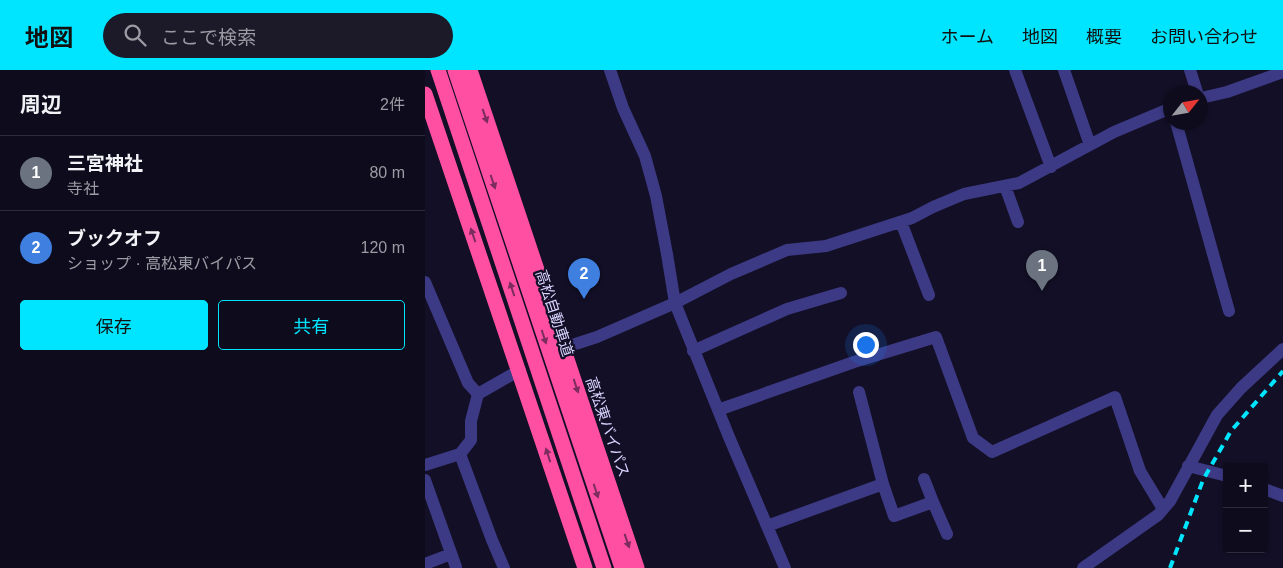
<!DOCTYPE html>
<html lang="ja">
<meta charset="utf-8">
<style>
body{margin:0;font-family:Helvetica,"Noto Sans JP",sans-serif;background:#1c1929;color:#f1f3f6}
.controls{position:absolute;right:15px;bottom:15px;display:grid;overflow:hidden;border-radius:5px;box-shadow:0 1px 4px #0004}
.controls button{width:45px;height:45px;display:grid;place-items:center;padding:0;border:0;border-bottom:1px solid #2e2b3b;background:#0e0b1c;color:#f1f3f6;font:25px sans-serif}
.compass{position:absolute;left:738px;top:15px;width:45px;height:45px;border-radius:50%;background:#0e0b1c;box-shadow:0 1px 4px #0004;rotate:59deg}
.you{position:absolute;left:440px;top:274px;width:18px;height:18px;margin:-12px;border:4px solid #fff;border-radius:50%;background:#1a73e8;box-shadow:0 0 0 8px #1a73e833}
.badge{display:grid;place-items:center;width:32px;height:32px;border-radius:50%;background:#00e5ff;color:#fff;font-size:16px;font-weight:700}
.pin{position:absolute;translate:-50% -41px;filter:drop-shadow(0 1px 2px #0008)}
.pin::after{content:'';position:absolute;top:26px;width:18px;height:15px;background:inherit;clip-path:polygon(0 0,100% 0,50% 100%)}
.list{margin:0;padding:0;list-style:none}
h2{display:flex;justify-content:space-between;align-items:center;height:65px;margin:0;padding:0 20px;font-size:21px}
h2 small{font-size:16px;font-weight:400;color:#9b9ba3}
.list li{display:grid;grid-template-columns:32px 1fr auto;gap:15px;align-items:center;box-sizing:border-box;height:75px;padding:0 20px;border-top:1px solid #2e2b3b}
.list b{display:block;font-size:19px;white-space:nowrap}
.list p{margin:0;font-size:16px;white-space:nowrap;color:#9b9ba3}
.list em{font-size:16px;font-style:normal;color:#9b9ba3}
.actions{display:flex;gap:10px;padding:15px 20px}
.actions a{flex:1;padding:11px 0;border:1px solid #00e5ff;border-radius:5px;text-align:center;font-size:18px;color:#00e5ff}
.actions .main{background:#00e5ff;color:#111}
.icon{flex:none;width:28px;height:28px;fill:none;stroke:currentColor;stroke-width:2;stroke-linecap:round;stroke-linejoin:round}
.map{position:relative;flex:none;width:858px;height:498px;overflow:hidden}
header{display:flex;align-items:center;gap:30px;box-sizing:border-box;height:70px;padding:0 25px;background:#00e5ff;color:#111}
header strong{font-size:24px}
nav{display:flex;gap:28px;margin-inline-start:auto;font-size:18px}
.search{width:350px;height:45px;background:#1c1929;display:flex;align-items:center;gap:12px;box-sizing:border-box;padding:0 18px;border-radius:28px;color:#9b9ba3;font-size:19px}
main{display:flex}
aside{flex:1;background:#0e0b1c}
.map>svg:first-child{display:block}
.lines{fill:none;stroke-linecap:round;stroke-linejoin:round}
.street{stroke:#3d3a85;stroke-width:12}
.highway{stroke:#ff4fa3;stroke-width:15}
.rail{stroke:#00e5ff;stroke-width:4;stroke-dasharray:8 6;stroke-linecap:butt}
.oneway{fill:#7d2c5e}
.labels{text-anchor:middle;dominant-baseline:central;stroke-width:4.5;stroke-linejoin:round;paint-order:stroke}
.street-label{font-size:15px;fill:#d9d4ff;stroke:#130f26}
</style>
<header>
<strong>地図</strong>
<div class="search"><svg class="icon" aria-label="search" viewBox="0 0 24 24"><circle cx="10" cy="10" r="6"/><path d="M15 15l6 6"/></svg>ここで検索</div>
<nav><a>ホーム</a><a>地図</a><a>概要</a><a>お問い合わせ</a></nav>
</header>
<main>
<aside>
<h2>周辺<small>2件</small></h2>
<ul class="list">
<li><span class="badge" style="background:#6b7280">1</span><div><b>三宮神社</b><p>寺社</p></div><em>80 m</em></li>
<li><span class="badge" style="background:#3f7fe0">2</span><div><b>ブックオフ</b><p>ショップ · 高松東バイパス</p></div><em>120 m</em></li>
</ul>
<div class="actions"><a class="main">保存</a><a>共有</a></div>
</aside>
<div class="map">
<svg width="858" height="498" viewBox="0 0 858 498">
<rect width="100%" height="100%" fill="#130f26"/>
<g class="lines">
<path class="street" d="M185 0 198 38 220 86 231 126 242 184 250 233 304 367 360 498
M590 0 626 97
M639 0 665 75
M765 0 772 22
M776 28 802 22 858 2
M751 52 804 241
M580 116 593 152
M476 152 504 225
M0 212 43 313 53 324
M138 278 172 267 250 233 306 204 362 180 401 176 487 148 508 137 539 124 594 113 689 62 746 38
M268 281 362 239 416 223
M293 340 429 292 511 267 548 368 567 382 690 327 715 401 738 439
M35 384 67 470 79 498
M0 395 35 384 46 370V351L53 324 95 300
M763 396 802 406
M499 409 508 432
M0 410 31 497
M458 414 469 446 508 432 522 464
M839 419 858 426
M342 456 458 414 434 322
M0 494 26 484
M658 498 733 445 745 431 792 345 816 318 858 279"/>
<path class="highway" d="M13 0 179 498
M30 0 197 498
M45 0 212 498
M0 24 160 498"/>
<path class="rail" d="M745 498 778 410 806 361 858 301"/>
</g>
<defs><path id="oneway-solid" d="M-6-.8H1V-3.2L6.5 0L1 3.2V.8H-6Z" transform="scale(1.25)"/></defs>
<g class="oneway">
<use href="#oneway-solid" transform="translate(60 46) rotate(71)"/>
<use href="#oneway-solid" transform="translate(68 112) rotate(71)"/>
<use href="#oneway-solid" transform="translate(48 165) rotate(-109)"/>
<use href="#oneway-solid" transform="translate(87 219) rotate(-108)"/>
<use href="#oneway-solid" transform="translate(119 267) rotate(72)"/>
<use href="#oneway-solid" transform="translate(151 316) rotate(72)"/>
<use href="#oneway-solid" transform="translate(123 385) rotate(-108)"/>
<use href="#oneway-solid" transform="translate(171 421) rotate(72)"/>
<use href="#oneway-solid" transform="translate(202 471) rotate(71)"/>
</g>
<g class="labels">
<g class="street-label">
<text transform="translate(130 243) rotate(72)">高松自動車道</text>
<text transform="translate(183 357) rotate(71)">高松東バイパス</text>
</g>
</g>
</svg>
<div class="controls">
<button>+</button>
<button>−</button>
</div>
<svg class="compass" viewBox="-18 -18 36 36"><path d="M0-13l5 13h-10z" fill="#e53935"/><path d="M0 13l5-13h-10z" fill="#9b9ba3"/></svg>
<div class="you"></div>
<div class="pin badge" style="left:617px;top:221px;background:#6b7280">1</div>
<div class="pin badge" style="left:159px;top:229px;background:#3f7fe0">2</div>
</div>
</main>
